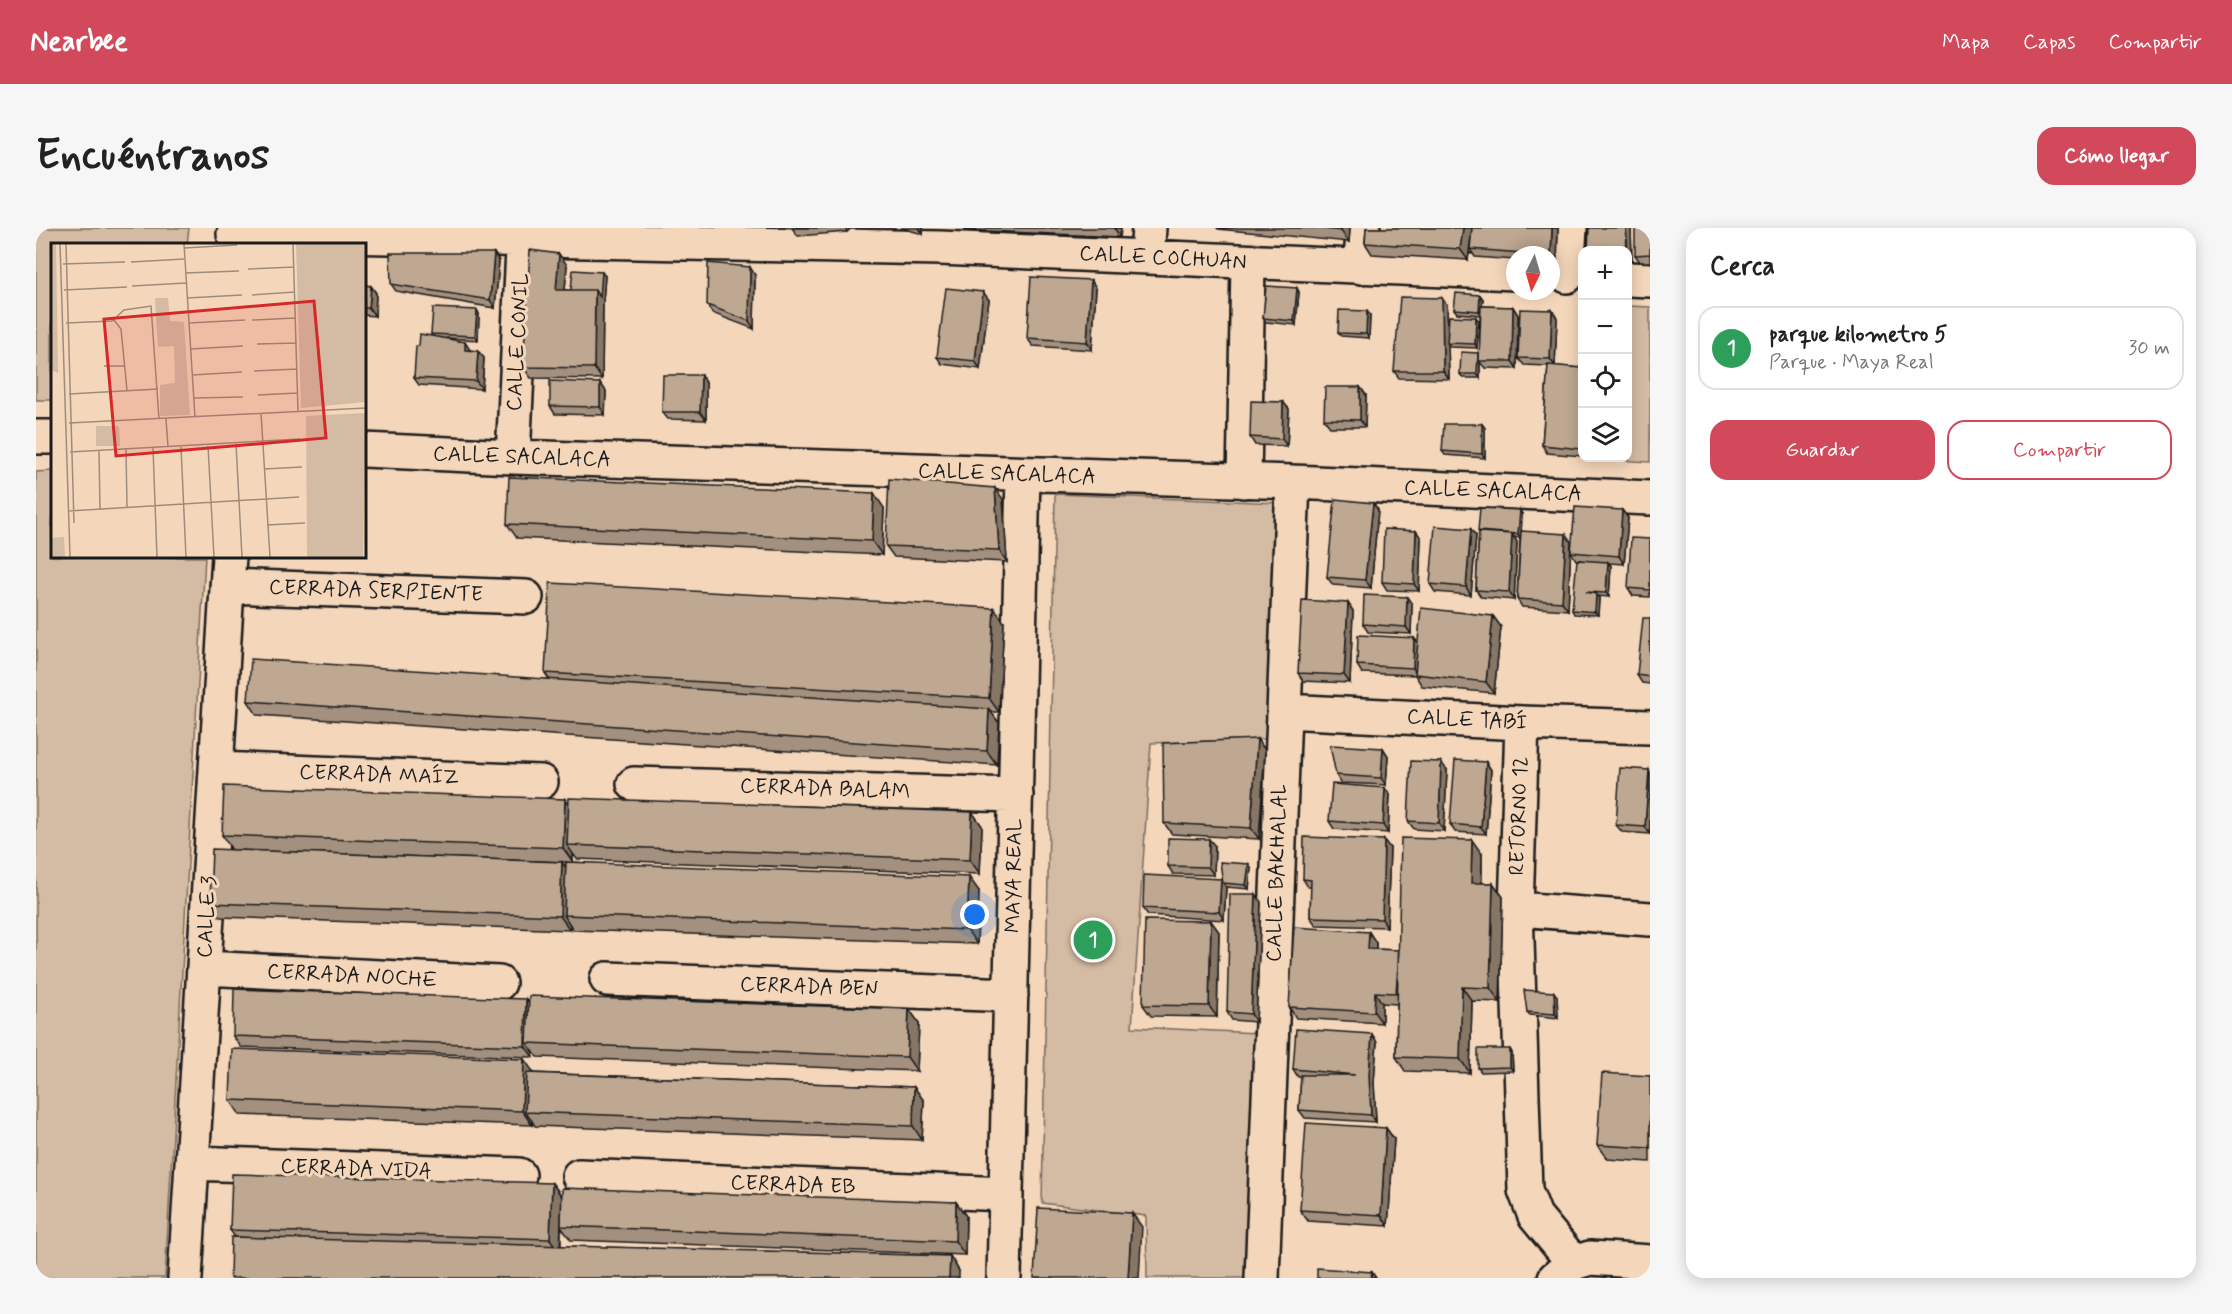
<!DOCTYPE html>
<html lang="es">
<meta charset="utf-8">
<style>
body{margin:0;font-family:Mynerve,sans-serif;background:#f6f6f6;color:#222}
.controls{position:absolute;right:18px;top:18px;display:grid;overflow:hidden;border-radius:12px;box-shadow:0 3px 15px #0003}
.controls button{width:54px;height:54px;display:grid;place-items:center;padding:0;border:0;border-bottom:2px solid #e0e0e0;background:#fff;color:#222;font:30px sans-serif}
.compass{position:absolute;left:1470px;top:18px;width:54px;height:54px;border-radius:50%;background:#fff;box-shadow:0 3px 15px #0003;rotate:185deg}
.you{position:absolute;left:939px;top:687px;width:21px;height:21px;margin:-15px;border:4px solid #fff;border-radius:50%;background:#1a73e8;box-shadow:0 0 0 9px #1a73e833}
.badge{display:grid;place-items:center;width:39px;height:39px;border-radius:50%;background:#d1495b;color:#fff;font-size:20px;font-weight:700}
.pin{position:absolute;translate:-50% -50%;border:3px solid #fff;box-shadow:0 2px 6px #0006}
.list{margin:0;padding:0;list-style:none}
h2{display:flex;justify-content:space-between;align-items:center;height:78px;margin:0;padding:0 24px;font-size:26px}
h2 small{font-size:20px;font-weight:400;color:#767676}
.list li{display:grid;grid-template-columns:39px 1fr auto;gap:18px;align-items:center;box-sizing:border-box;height:84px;margin:0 12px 12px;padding:0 12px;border:2px solid #e0e0e0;border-radius:18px}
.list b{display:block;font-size:22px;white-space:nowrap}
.list p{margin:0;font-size:20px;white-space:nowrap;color:#767676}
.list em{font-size:20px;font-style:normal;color:#767676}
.actions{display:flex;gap:12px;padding:18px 24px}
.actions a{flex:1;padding:14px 0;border:2px solid #d1495b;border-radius:18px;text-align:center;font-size:21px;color:#d1495b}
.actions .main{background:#d1495b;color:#fff}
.icon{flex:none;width:33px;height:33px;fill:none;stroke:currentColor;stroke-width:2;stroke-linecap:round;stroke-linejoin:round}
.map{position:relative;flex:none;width:1614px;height:1050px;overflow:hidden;border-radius:18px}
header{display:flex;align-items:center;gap:36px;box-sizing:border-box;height:84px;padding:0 30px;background:#d1495b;color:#fff}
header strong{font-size:28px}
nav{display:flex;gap:33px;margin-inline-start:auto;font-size:21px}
.intro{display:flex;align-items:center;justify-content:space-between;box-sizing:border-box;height:144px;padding:0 36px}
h1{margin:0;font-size:42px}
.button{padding:15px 27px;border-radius:18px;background:#d1495b;color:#fff;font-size:21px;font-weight:700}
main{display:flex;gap:36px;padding:0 36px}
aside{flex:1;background:#fff;border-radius:18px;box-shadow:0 3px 15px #0003}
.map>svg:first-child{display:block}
.green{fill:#d4bba3;stroke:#786c60;stroke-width:1.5}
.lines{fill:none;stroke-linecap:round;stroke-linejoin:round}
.street-casing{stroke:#1c1c1c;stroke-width:38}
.street{stroke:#f4d6ba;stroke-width:33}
.wall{fill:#a4907e;stroke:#1c1c1c;stroke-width:1.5}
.shaded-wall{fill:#867666;stroke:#1c1c1c;stroke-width:1.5}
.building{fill:#bfa892;stroke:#1c1c1c;stroke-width:1.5}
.labels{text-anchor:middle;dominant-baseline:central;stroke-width:6;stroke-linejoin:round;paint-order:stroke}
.street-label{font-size:21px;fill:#1c1c1c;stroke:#f4d6ba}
.inset-road{fill:none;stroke:#9e8c7b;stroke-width:1.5}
.view{fill:#d62828;fill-opacity:0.15;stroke:#d62828;stroke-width:3}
.inset-edge{fill:none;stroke:#1c1c1c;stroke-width:3}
</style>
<header>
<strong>Nearbee</strong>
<nav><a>Mapa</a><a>Capas</a><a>Compartir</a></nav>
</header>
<div class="intro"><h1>Encuéntranos</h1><a class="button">Cómo llegar</a></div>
<main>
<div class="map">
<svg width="1614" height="1050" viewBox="0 0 1614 1050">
<rect width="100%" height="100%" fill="#f4d6ba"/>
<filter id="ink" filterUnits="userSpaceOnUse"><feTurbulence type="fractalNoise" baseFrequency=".0167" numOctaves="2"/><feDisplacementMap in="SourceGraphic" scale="12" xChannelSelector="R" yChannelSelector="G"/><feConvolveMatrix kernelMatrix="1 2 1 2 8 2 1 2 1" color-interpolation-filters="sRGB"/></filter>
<g filter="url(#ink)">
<path class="green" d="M0 0H153L151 16H16V172H0Z
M1592 78 1614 79V234L1567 231V230H1592Z
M16 243V328L169 329 129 1050H0V244Z
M1019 266 1246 275 1231 511 1115 515 1096 799 1221 805 1212 1050H1111L1110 988 1006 975Z"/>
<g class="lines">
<defs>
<path id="street" d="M198 6 904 20 1479 45
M1111 29 1113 0
M1325 39 1327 0
M1531 48 1534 0
M1592 51 1614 52
M0 209H16
M328 222 477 229 1257 254 1614 270
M477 229 488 0
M1208 253 1212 35
M191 358 490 369
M1248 483 1486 495 1614 499
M1486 495 1480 681 1489 962 1499 988 1538 1035
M180 541 505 554
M598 556 980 567
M1480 681 1614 691
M168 740 463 755
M571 751 975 767
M156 935 483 947
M543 948 970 966
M149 1050 193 328
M968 1050 987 247
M1226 1050 1257 254
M1519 1050 1538 1035 1554 1030 1614 1034"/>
</defs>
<use href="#street" class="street-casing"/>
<use href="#street" class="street"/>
</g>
<path class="wall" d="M756 0H815L811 4 762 8Z
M865 0H887V6Z
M928 0H1085L1084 9 930 2Z
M1181 0H1314L1313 14 1182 1Z
M1330 0H1522L1521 35H1515V27H1479V32L1439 29 1434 21V16L1432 32 1336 26 1329 15Z
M1595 0 1596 34H1592V22Z
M1614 0V34H1604L1599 27Z
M458 25 463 33 459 80 360 63 355 56Z
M531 37 529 62H535L569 48 567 73 566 151 495 150 487 139Z
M719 47 718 101 676 85 671 77Z
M1055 52 1060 60 1056 122 997 118 991 110Z
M328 57 335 58 340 65 339 88 328 87Z
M1261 60 1263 64 1260 97 1230 94 1227 90Z
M947 64 953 72 944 141 906 136 901 129Z
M1444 67 1447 71 1446 78 1477 79 1482 87 1481 141 1449 140 1444 134V150H1427L1424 146 1444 127V87L1421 85 1418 81Z
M1411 77 1412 106 1443 93 1441 120 1414 119 1412 116 1413 151 1363 150 1358 143Z
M441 82 443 86 442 112 410 110 434 122 442 123 448 130 446 161 383 157 378 150 383 118 397 108 395 106Z
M1516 82 1521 90 1519 138 1546 140V228L1511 225 1506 217 1512 138 1488 137 1482 130Z
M1334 87 1333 110 1305 108 1302 105Z
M564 155 570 163 569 187 519 186 514 178Z
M670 155V192L632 191 626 184Z
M1324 159 1330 167 1329 199H1294L1288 191Z
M1247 174 1253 181 1251 218 1219 217 1214 209Z
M1446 196 1449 200V230L1409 227 1406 223Z
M967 271 971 334 858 329 850 318Z
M1337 275 1342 282 1335 360 1297 357 1291 349Z
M848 280 846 327 481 310 471 296Z
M1586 282 1592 290 1588 336 1573 335 1575 338 1573 369 1562 368 1563 370 1562 387 1538 386 1536 382 1545 332H1540L1535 324Z
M1486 286 1485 304 1535 314 1532 382 1486 379 1481 371 1484 310 1478 309 1481 314 1478 372 1445 369 1440 362 1443 305 1442 303Z
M1380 303 1385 310 1383 363 1351 362 1346 354Z
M1440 308 1435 367 1399 364 1394 356Z
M1614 311V369L1597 368 1592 360Z
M1312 375 1317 383 1314 455 1267 453 1262 445Z
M1376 376 1375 406 1332 404 1327 396Z
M1457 388 1465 399 1458 465 1386 458 1379 447 1326 445 1321 437 1378 410 1382 415Z
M1614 390V456L1606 455 1601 447Z
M968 394 963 484H955L963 495 961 537 221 487 212 473 513 451 509 445Z
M1221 511 1229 522 1223 611 1136 606 1128 595Z
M1347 520 1352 528 1350 557 1305 555 1300 547Z
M1450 534 1455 542 1450 606 1419 604 1414 596Z
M1411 542 1408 603 1378 601 1372 593Z
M1613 542 1614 544V606L1586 604 1580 597Z
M1354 567 1352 605 1298 601 1293 593Z
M529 571 532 576 936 584 946 598 944 646 541 631 537 626V634L943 663 941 716 537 702 534 697V702L184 689 174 675 529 639 530 634 196 622 186 607Z
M1179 618 1178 647 1137 646 1132 638Z
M1354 620 1351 699 1280 697 1274 689 1275 659H1272L1267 651Z
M1446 626V655H1457L1467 669 1464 774 1436 773 1434 845 1369 843 1360 829 1361 776 1346 775V795L1260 790 1253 779 1333 704 1340 715V721L1362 722Z
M1215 640 1213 661 1190 659 1188 692 1112 687 1107 680 1185 651 1187 655Z
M1225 674 1220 794 1196 792 1191 784Z
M1175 693 1183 704 1181 789 1115 788 1107 777Z
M1521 768 1522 790 1494 787 1491 784Z
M493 775 873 781 883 795 881 843 501 829 497 823V829L205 819 197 808Z
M1341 814 1338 854 1340 894 1269 890 1263 882 1265 849H1262L1257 841Z
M1474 821 1476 825 1477 843 1445 844 1442 840Z
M498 845 878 859 888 873 886 912 499 898 496 893V897L204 887 194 872Z
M1614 848V934L1571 931 1561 917Z
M1350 900 1358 911 1352 998 1272 993 1264 982Z
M516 955 526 968 920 974 930 988 929 1027 535 1012 525 999V1018L914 1028 923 1043 199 1009 194 1002Z"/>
<path class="shaded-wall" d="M809 0H815L811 4Z
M883 0H887V6Z
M1079 0H1085L1084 9 1079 1Z
M1305 0H1314L1313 14 1305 3Z
M1427 0H1436L1432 32 1424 21Z
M1516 0H1522L1521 35 1515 27Z
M1590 0H1595L1596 34 1592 27Z
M458 25 463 33 459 80 454 72Z
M523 26 531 37 528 73 520 62Z
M714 39 719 47 718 101 713 93Z
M566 44 569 48 567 73 566 151 558 140 559 62Z
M1055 52 1060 60 1056 122 1051 114Z
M335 58 340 65 339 88 333 80Z
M1261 60 1263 64 1260 97 1258 93Z
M947 64 953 72 944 141 939 133Z
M1444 67 1447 71 1445 87 1443 83Z
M1406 70 1411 77 1413 151 1407 143Z
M1477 79 1482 87 1481 141 1476 133Z
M441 82 443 86 442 112 439 108Z
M1516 82 1521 90 1519 138 1514 131Z
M1331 83 1334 87 1333 110 1330 106Z
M1440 89 1443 93 1441 120 1439 116Z
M429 114 434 122V129L429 122Z
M442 123 448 130 446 161 440 153Z
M1442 125 1445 129 1443 133 1444 134V150L1441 146Z
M665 147 670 155V192L664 184Z
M564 155 570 163 569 187 564 179Z
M1324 159 1330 167 1329 199 1324 192Z
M1247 174 1253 181 1251 218 1246 211Z
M1446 196 1449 200V230L1446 226Z
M959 260 967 271 971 334 963 322Z
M838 265 848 280 846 327 836 313Z
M1337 275 1342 282 1335 360 1329 352Z
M1484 282 1486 286 1485 310 1482 306Z
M1586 282 1592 290 1588 336 1583 328Z
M1435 301 1440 308 1435 367 1430 359Z
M1380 303 1385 310 1383 363 1378 356Z
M1476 306 1481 314 1478 372 1473 364Z
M1530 306 1535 314 1532 382 1526 374Z
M1572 334 1575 338 1573 369 1570 365Z
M1560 366 1563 370 1562 387 1559 384Z
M1371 369 1376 376 1375 406 1370 399Z
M1312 375 1317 383 1314 455 1308 447Z
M958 380 968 394 963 484 953 470Z
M1457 388 1465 399 1458 465 1450 454Z
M1378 410 1384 417 1382 448 1377 440Z
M953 481 963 495 961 537 951 523Z
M1221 511 1229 522 1223 611 1215 600Z
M1347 520 1352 528 1350 557 1345 550Z
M1405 534 1411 542 1408 603 1403 595Z
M1450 534 1455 542 1450 606 1445 599Z
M1613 542 1614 544V606L1609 599Z
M1349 560 1354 567 1352 605 1347 597Z
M529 571 538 585 531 617 537 626V634L527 620Z
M936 584 946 598 944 646 934 632Z
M1173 611 1179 618 1178 647 1172 639Z
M1348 612 1354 620 1351 699 1346 691Z
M1436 612 1446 626 1445 669 1435 655Z
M526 634 536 649 528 687 534 697V702L524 688Z
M1213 636 1215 640 1213 661 1210 657Z
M933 649 943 663 941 716 931 702Z
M1185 651 1190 659 1188 692 1183 684Z
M1457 655 1467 669 1464 774 1454 760Z
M1220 666 1225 674 1220 794 1215 786Z
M1175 693 1183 704 1181 789 1173 778Z
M1333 704 1340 715 1339 732 1332 721Z
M1426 759 1436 773 1434 845 1424 831Z
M1339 764 1346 775V795L1338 784Z
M1518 764 1521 768 1522 790 1519 786Z
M490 771 498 783 491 815 497 823V829L489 818Z
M873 781 883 795 881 843 871 829Z
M1336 806 1341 814 1338 854 1340 894 1335 887 1333 847Z
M1474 821 1476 825 1477 843 1474 839Z
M488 831 498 845 489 884 496 893V897L486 883Z
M878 859 888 873 886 912 877 898Z
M1350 900 1358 911 1352 998 1345 987Z
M516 955 526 969 524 1025 514 1011Z
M920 974 930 988 929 1027 919 1013Z
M1096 985 1106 999 1103 1050H1092Z
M914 1028 923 1043V1050H913Z
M1336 1044 1340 1050H1335Z"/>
<path class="building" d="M1279 0H1305V3Z
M1330 0H1427L1424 21 1329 15Z
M1436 0H1516L1515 27 1434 21Z
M1553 0H1590L1591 22H1552Z
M1599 0H1614V26L1599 27Z
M494 22 523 26 520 62H559L558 140 487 139Z
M354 25H458L454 72 355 56Z
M672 35 714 39 713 93 671 77Z
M537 42 566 44 564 69 559 62H535Z
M995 49 1055 52 1051 114 991 110Z
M328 57 335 58 333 80H328Z
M1230 58 1261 60 1258 93 1227 90Z
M910 60 947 64 939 133 901 129Z
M1420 65 1444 67 1443 83 1418 81Z
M1364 69 1406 70 1407 143H1358Z
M1445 78 1477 79 1476 133H1443Z
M397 80 441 82 439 108 395 106Z
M1484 81 1516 82 1514 131 1482 130Z
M1303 82 1331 83 1330 106 1302 105Z
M1413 88 1440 89 1439 116 1411 115Z
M384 106 429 114V122L442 123 440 153 378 150 380 118H383Z
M1425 124 1442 125 1441 146H1424Z
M1512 137 1546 140V221L1506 217Z
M627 147H665L664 184H626Z
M514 153 564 155V179L514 178Z
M1289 159H1324V192L1288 191Z
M1215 173 1247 174 1246 211 1214 209Z
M1408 196H1446V226L1406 223Z
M473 249 838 265 836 313 471 296Z
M853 251 959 260 963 322 850 318Z
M1299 271 1337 275 1329 352 1291 349Z
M1539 279 1586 282 1583 328 1535 324Z
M1444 280 1484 282 1482 306 1442 303Z
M1399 298 1435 301 1430 359 1394 356Z
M1348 301 1380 303 1378 356 1346 354Z
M1485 303 1530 306 1526 374 1481 371Z
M1443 304 1476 306 1473 364 1440 362Z
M1595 310 1614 311V362L1592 360Z
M1541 332 1572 334 1570 365 1550 364 1560 366 1559 384 1536 382Z
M514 355 958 380 953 470 509 445Z
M1328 367 1371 369 1370 399 1327 396Z
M1266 372 1312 375 1308 447 1262 445Z
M1385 380 1457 388 1450 454 1379 446Z
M1607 390H1614V449L1601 447Z
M1322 407 1378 410 1377 440 1321 437Z
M215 431 953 481 951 523 212 473Z
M1221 511 1215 600 1128 595 1127 515Z
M1294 517 1347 520 1345 550 1300 547Z
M1419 532 1450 534 1445 599 1414 596Z
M1375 533 1405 534 1403 595 1372 593Z
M1584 540 1613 542 1609 599 1580 597Z
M1296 556 1349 560 1347 597 1293 593Z
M188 558 529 571 527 620 186 607Z
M533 570 936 584 934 632 531 617Z
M1268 609 1348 612 1346 691 1274 689 1275 652 1267 651Z
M1132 610 1173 611 1172 639 1132 638Z
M1365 610 1436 612 1435 655H1457L1454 760 1426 759 1424 831 1360 829Z
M176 621 526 634 524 688 174 675Z
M530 634 933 649 931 702 528 687Z
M1184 634 1213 636 1210 657 1187 655Z
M1108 647 1185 651 1183 684 1107 680Z
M1194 666H1220L1215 786 1191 784Z
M1109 692 1175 693 1173 778 1107 777Z
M1258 699 1333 704 1332 721 1363 722 1360 765 1339 764 1338 784 1253 779Z
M198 761 490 771 489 818 197 808Z
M1488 762 1518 764 1519 786 1491 784Z
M493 768 873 781 871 829 491 815Z
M1260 801 1336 806 1333 847 1335 887 1263 882 1265 847H1319L1257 841Z
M196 821 488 831 486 883 194 872Z
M1442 821H1474V839L1442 840Z
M491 845 878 859 877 898 489 884Z
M1566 845 1614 848V920L1561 917Z
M1270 895 1350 900 1345 987 1264 982Z
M196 946 516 955 514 1011 194 1002Z
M526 960 920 974 919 1013 525 998Z
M1002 980 1096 985 1092 1050H998Z
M195 1009 914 1028 913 1050H194Z
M1281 1040 1336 1044 1335 1050H1281Z"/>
</g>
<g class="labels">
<g class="street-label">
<text transform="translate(1127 30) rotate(3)">CALLE COCHUAN</text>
<text transform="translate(482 114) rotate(-87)">CALLE CONIL</text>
<text transform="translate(486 229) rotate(2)">CALLE SACALACA</text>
<text transform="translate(971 246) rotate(2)">CALLE SACALACA</text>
<text transform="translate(1457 263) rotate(2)">CALLE SACALACA</text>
<text transform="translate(340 363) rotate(2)">CERRADA SERPIENTE</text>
<text transform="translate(1431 492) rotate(3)">CALLE TABÍ</text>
<text transform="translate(343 547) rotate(2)">CERRADA MAÍZ</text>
<text transform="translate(789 561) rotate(2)">CERRADA BALAM</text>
<text transform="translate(1483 588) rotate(-88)">RETORNO 12</text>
<text transform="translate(1241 645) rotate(-88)">CALLE BAKHALAL</text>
<text transform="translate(978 648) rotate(-89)">MAYA REAL</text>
<text transform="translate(171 689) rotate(-87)">CALLE 3</text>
<text transform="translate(316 748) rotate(3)">CERRADA NOCHE</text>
<text transform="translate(773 759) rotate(2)">CERRADA BEN</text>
<text transform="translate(320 941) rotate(2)">CERRADA VIDA</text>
<text transform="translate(757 957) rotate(2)">CERRADA EB</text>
</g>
</g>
<g transform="translate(15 15)">
<rect width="315" height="315" fill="#f4d6ba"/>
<path d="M0 1H5L7 130 0 127ZM245 1H315V159L250 165ZM104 55H117L119 78 133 79 139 172 109 173V142L124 140 123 103 107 104ZM315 170 312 314H256L255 173ZM45 183H68L69 203H45ZM13 294 14 314H0V295Z" fill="#d4bba3"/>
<path class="inset-road" d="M9 1 19 314M15 1 23 280M133 1 144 174M242 1 247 169M133 5 186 2M80 19 133 16M12 21 74 19M197 26 243 24M134 30 188 28M81 43 135 40M13 47 76 44M201 52 244 49M136 55 191 52M63 77 70 86 76 147M201 77 244 75M15 80 61 78 73 67 100 63 108 176M138 80 194 77M206 101 245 100M139 106 192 103M53 123H74M203 128 246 126M141 132 191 129M18 151 107 146M207 152 246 150M142 155 192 154M210 170 219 314M115 176 117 204M18 180 315 165M185 201 191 314M157 203 163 314M130 204 135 314M102 205 106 314M75 206 76 265M48 207 49 267M19 209 249 196M213 226 251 224M18 268 248 254M216 282 254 280"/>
<path class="view" d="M263 58 275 195 65 213 53 76Z"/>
<rect width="315" height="315" class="inset-edge"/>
</g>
</svg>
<div class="controls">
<button>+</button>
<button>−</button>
<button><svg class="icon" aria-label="locate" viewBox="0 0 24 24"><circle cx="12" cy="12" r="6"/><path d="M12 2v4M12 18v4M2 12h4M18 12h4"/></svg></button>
<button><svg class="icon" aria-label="layers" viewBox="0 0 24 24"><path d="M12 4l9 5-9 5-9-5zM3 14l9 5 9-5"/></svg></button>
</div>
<svg class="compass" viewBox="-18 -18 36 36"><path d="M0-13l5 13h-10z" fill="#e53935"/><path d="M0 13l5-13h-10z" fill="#767676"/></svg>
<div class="you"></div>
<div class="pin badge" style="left:1057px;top:712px;background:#2e9e5b">1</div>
</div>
<aside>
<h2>Cerca<small></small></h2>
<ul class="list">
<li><span class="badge" style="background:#2e9e5b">1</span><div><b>parque kilometro 5</b><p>Parque · Maya Real</p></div><em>30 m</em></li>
</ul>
<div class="actions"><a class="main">Guardar</a><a>Compartir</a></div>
</aside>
</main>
